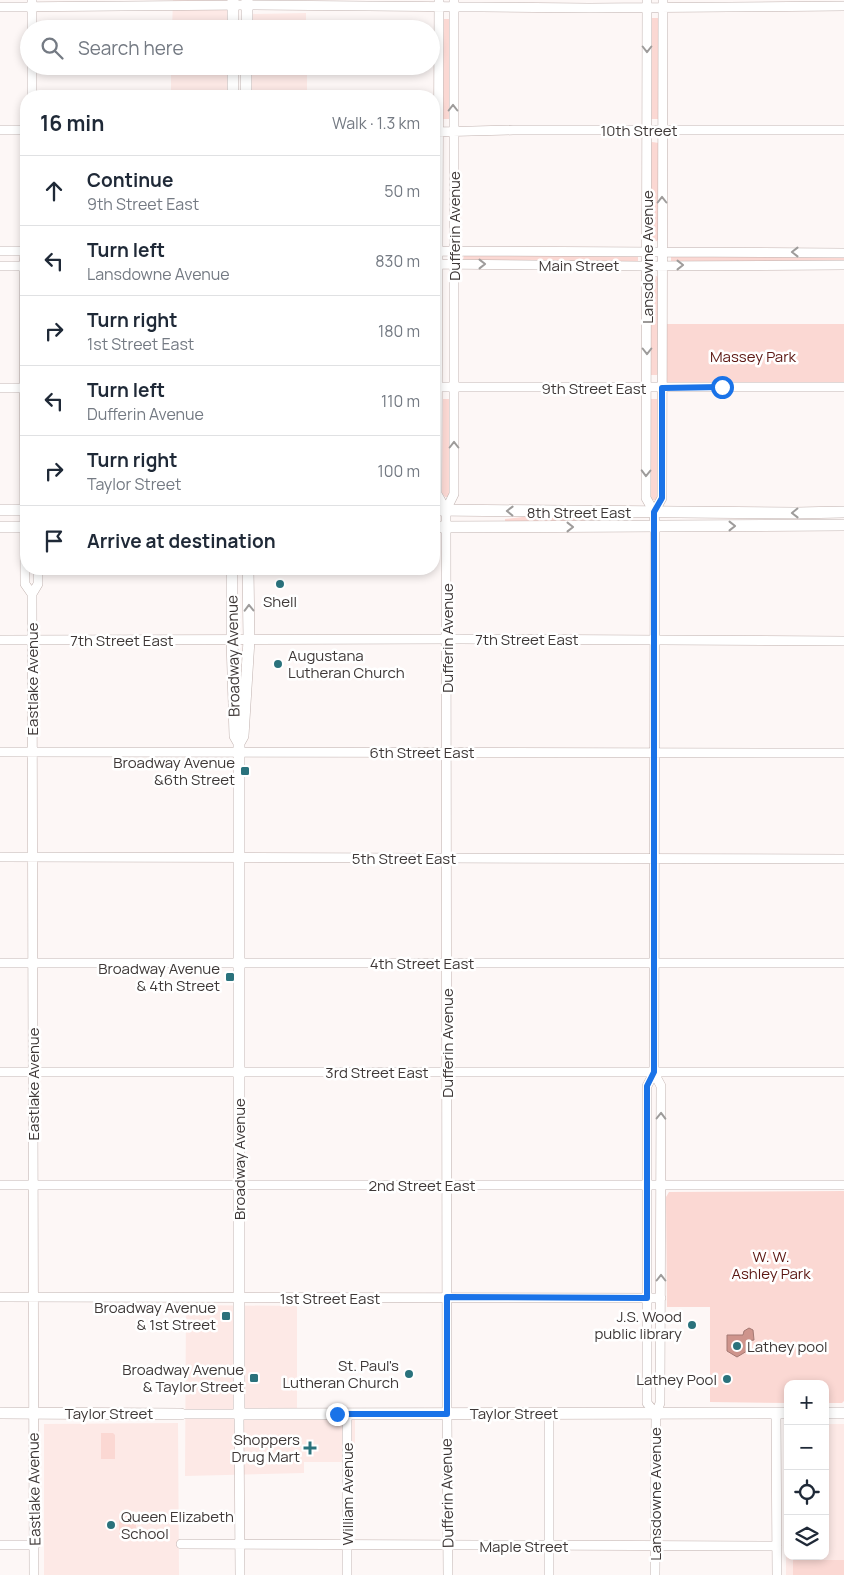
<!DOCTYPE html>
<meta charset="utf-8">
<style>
body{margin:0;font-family:Manrope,sans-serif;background:#f2f2f3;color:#1f2937}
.controls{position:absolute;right:15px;bottom:15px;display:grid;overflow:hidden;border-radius:10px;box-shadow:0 2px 8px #0003}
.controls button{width:45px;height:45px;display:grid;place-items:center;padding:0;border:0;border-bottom:1px solid #e0e1e3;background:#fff;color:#1f2937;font:25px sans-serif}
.stop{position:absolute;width:15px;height:15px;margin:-11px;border:4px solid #1a73e8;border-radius:50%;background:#fff}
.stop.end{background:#1a73e8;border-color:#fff;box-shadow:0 1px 5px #0008}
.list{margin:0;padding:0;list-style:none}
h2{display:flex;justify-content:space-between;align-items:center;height:65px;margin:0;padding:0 20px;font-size:21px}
h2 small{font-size:16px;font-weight:400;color:#747a83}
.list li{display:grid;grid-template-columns:32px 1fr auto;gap:15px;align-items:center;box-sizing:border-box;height:70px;padding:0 20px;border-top:1px solid #e0e1e3}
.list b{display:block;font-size:19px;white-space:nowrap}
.list p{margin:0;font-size:16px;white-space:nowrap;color:#747a83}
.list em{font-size:16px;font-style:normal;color:#747a83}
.icon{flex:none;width:28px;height:28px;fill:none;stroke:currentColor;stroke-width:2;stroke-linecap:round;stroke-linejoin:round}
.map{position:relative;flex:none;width:844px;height:1575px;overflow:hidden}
.search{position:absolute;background:#fff;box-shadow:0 2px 8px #0003;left:20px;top:20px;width:420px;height:55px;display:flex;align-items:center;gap:12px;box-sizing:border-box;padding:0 18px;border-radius:28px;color:#747a83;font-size:19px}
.panel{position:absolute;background:#fff;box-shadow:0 2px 8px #0003;left:20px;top:90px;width:420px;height:485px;border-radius:20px}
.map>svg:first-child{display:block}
.built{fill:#fde9e6}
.green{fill:#fbd8d3}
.water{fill:#ce948c;stroke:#a37872}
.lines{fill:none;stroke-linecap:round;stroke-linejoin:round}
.minor-casing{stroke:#c0b1ae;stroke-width:10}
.major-casing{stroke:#c0b1ae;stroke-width:12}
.minor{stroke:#fff;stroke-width:9}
.major{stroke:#fff;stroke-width:11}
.oneway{stroke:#9e9c9b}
.route{stroke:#1a73e8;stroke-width:6}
.poi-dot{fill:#2a727c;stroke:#fff;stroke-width:2}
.labels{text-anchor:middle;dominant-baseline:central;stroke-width:5;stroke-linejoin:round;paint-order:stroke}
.street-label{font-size:15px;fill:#3e3837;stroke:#fff}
.park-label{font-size:15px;fill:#5c1712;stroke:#fff}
.poi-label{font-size:15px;fill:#3e3837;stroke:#fff;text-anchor:end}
</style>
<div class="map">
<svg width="844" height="1575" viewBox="0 0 844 1575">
<rect width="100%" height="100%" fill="#fdf7f6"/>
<path class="built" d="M173 0H233V29H172Z
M306 13V29H247V14Z
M171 66H233V96H171Z
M247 66H307V96H247Z
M186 1305 297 1306V1409H355V1462H304V1473L185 1476Z
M178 1423 179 1575H44V1424Z
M788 1424V1556H825V1424H844V1575H786V1459Z"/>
<path class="green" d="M651 18H659L660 118 658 119H651Z
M444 19H450V119H443V21Z
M652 142 659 143 658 240 657 241 652 242 651 240V143Z
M464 255 638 256V262L463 260Z
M844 255V263L671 261V256Z
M657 276 658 278 659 373 657 375H651L650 278Z
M662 324H844V387L662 388Z
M443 399H450L451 491 448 497H445L442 493Z
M651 399H658V500H651Z
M531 516H612V518L579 521H505V519Z
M844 1191V1401L842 1403H825V1384H788V1403L710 1402V1307H667L666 1197 669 1192Z
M101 1433H113L115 1435V1459H101Z
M119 1515H136V1535H119Z
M793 1560H844V1575H793Z"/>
<path class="water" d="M749 1328 753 1330 754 1340 747 1341V1351L737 1357 727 1351V1335H743L744 1331Z"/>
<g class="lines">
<defs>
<path id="minor" d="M439 0 437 494 446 510
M647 0 646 498 654 512 655 527 654 1064V1073L647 1086V1403L656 1414
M0 7 247 5 589 8 844 6
M32 29V0
M32 96V66
M0 130H26
M434 132 513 130H844
M26 149 25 153V251L24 266 25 584 32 594
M0 251H26
M434 251 844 253
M434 264 639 266 844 265
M0 266H26
M434 387H844
M0 388H26
M654 512 662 498 663 0
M0 640 459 639 844 641
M0 752 844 753
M0 857 844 859
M0 963H844
M0 1072H844
M654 1073 661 1086 660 1403 656 1414 655 1575
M0 1185H844
M0 1297 661 1298
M549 1413V1575
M776 1413 777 1575
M181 1414H239L240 1575
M181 1544C380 1544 578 1546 777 1546
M0 1545H35
M34 1575 32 594 38 584V569
M347 1575V1414
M448 1575 447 1414 446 510 454 494V0"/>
<path id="major" d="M233 0V29
M247 0V29
M233 96V66
M246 96V66
M0 510H26
M434 510 796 513 844 512
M0 527H26
M434 527 844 525
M232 569V640L235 736 239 743
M248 569 249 640 243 736 239 743V1414L788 1413
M0 1413 181 1414
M825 1413H844"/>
</defs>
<use href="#minor" class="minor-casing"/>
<use href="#major" class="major-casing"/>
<use href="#minor" class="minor"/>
<use href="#major" class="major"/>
</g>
<defs><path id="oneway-chevron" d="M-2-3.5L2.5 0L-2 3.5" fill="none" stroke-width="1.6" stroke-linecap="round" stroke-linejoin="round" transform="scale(1.25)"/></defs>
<g class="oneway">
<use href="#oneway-chevron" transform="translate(647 49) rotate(90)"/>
<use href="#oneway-chevron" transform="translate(453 108) rotate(-90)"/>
<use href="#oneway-chevron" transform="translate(662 200) rotate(-90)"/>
<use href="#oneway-chevron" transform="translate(795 252) rotate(-180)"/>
<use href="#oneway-chevron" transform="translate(482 264)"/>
<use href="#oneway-chevron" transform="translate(680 265)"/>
<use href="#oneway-chevron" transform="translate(647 351) rotate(90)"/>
<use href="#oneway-chevron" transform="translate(454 445) rotate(-90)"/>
<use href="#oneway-chevron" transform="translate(646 473) rotate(91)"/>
<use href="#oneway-chevron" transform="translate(510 511) rotate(-179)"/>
<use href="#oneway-chevron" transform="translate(795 513) rotate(179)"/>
<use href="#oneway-chevron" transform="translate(732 526)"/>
<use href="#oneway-chevron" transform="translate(570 527)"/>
<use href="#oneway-chevron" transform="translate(249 608) rotate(-91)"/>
<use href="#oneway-chevron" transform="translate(661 1116) rotate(-89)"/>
<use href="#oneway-chevron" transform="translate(661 1278) rotate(-90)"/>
</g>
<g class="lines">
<path class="route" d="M337 1414H447V1297L647 1298V1086L654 1072V512L662 498V388L722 387"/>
</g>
<g class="poi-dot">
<circle cx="280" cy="584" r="5"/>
<circle cx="278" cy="664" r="5"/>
<rect x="240" y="766" width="10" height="10" rx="2.5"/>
<rect x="225" y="972" width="10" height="10" rx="2.5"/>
<rect x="221" y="1311" width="10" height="10" rx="2.5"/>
<circle cx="692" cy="1325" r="5"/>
<circle cx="737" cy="1346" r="5"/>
<circle cx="409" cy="1374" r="5"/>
<rect x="249" y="1373" width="10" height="10" rx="2.5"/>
<circle cx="727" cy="1379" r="5"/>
<path d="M307.5 1440.5h5v5h5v5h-5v5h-5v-5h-5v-5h5z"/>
<circle cx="111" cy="1525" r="5"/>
</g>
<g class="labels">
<g class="street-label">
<text x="639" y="130">10th Street</text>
<text transform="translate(454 226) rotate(-90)">Dufferin Avenue</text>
<text transform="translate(647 257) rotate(-90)">Lansdowne Avenue</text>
<text x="579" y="265">Main Street</text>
<text x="594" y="388">9th Street East</text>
<text x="579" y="512">8th Street East</text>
<text transform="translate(447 638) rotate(-90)">Dufferin Avenue</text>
<text x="527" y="639">7th Street East</text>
<text x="122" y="640">7th Street East</text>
<text transform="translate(233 656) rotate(-91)">Broadway Avenue</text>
<text transform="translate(32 679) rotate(-90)">Eastlake Avenue</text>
<text x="422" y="752">6th Street East</text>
<text x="404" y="858">5th Street East</text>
<text x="422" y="963">4th Street East</text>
<text transform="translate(447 1043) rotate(-90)">Dufferin Avenue</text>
<text x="377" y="1072">3rd Street East</text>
<text transform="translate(33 1084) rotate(-90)">Eastlake Avenue</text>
<text transform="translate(239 1159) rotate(-90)">Broadway Avenue</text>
<text x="422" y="1185">2nd Street East</text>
<text x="330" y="1298">1st Street East</text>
<text x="109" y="1413">Taylor Street</text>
<text x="514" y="1413">Taylor Street</text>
<text transform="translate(34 1489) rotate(-91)">Eastlake Avenue</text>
<text transform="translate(447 1493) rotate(-91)">Dufferin Avenue</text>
<text transform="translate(347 1494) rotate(-90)">William Avenue</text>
<text transform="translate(655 1494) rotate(-90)">Lansdowne Avenue</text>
<text x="524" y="1546">Maple Street</text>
</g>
<g class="park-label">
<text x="753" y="356">Massey Park</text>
<text x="771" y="1256">W. W.<tspan x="771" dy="17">Ashley Park</tspan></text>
</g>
<g class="poi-label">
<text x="280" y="601" text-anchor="middle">Shell</text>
<text x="288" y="655" text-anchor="start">Augustana<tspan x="288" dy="17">Lutheran Church</tspan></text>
<text x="235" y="762">Broadway Avenue<tspan x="235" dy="17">&amp;6th Street</tspan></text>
<text x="220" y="968">Broadway Avenue<tspan x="220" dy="17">&amp; 4th Street</tspan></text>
<text x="216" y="1307">Broadway Avenue<tspan x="216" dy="17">&amp; 1st Street</tspan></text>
<text x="682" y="1316">J.S. Wood<tspan x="682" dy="17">public library</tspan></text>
<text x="747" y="1346" text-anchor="start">Lathey pool</text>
<text x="399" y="1365">St. Paul's<tspan x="399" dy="17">Lutheran Church</tspan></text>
<text x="244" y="1369">Broadway Avenue<tspan x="244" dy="17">&amp; Taylor Street</tspan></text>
<text x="717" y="1379">Lathey Pool</text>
<text x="300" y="1439">Shoppers<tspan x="300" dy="17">Drug Mart</tspan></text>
<text x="121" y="1516" text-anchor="start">Queen Elizabeth<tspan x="121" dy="17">School</tspan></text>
</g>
</g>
</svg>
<div class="controls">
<button>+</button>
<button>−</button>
<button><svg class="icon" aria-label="locate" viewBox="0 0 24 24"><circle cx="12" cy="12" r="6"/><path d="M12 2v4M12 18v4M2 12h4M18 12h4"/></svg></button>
<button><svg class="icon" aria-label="layers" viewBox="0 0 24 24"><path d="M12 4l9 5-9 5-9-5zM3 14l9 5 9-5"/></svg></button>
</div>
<div class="stop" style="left:722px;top:387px"></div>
<div class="stop end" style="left:337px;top:1414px"></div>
<div class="search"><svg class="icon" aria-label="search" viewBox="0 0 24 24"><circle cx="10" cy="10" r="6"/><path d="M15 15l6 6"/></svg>Search here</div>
<section class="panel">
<h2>16 min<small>Walk · 1.3 km</small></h2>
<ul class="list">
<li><svg class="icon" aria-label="ahead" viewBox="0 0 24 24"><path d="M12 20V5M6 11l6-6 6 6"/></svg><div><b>Continue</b><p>9th Street East</p></div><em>50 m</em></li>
<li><svg class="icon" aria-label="left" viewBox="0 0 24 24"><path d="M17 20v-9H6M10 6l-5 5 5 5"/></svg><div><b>Turn left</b><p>Lansdowne Avenue</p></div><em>830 m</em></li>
<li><svg class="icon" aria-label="right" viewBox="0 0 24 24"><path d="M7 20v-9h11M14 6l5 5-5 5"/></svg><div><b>Turn right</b><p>1st Street East</p></div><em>180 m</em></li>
<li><svg class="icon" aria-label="left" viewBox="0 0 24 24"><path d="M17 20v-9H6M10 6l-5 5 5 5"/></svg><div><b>Turn left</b><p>Dufferin Avenue</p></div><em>110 m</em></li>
<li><svg class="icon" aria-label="right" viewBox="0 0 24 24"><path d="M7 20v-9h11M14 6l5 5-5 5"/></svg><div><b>Turn right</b><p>Taylor Street</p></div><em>100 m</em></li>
<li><svg class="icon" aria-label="arrive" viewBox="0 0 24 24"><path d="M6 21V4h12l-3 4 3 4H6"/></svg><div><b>Arrive at destination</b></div></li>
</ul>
</section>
</div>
